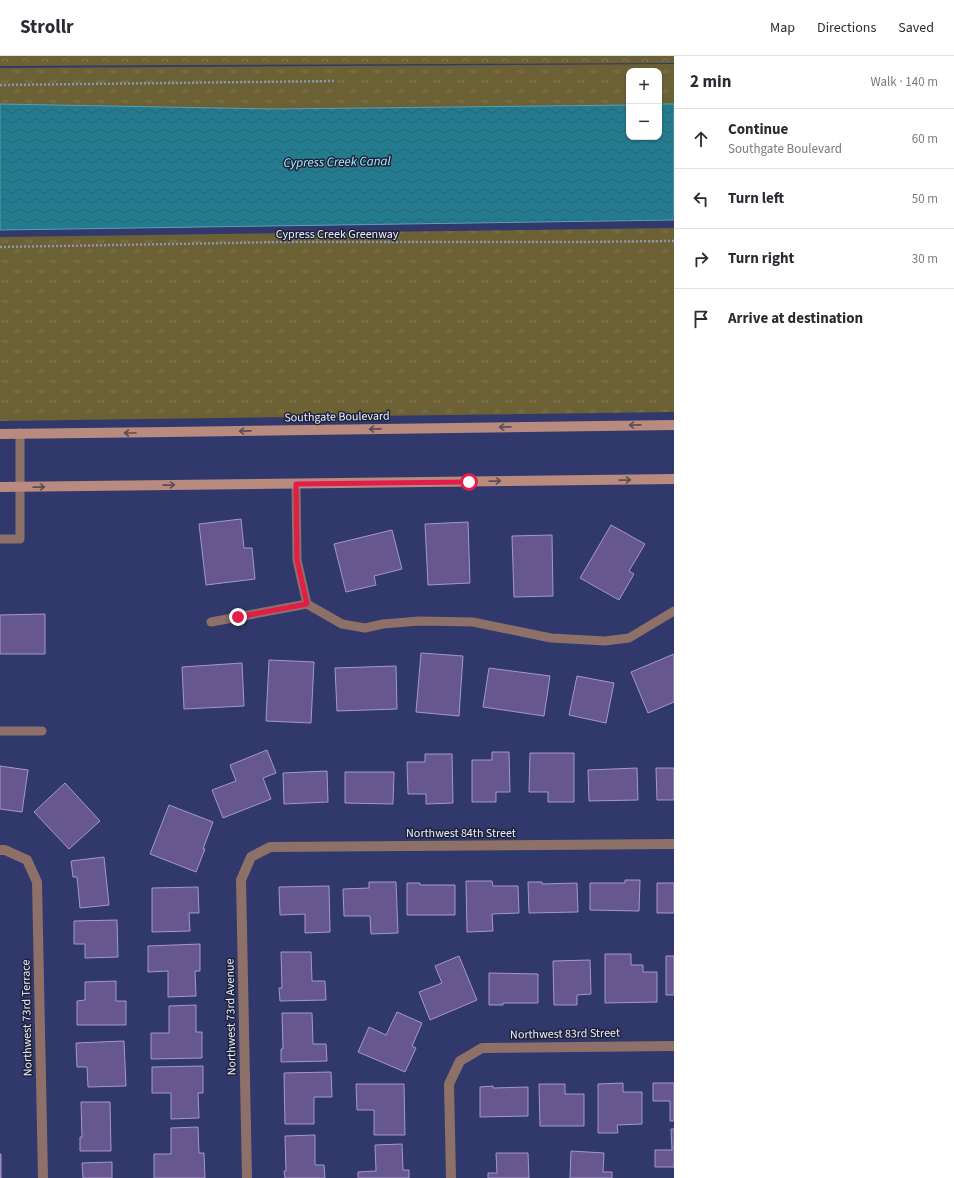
<!DOCTYPE html>
<meta charset="utf-8">
<style>
body{margin:0;font-family:"Source Sans 3",sans-serif;background:#f7f7f7;color:#2b2b33}
.controls{position:absolute;right:12px;top:12px;display:grid;overflow:hidden;border-radius:8px;box-shadow:0 1px 3px #0004}
.controls button{width:36px;height:36px;display:grid;place-items:center;padding:0;border:0;border-bottom:1px solid #e1e1e2;background:#fff;color:#2b2b33;font:20px sans-serif}
.stop{position:absolute;width:12px;height:12px;margin:-9px;border:3px solid #e11d48;border-radius:50%;background:#fff}
.stop.end{background:#e11d48;border-color:#fff;box-shadow:0 1px 4px #0008}
.list{margin:0;padding:0;list-style:none}
h2{display:flex;justify-content:space-between;align-items:center;height:52px;margin:0;padding:0 16px;font-size:17px}
h2 small{font-size:13px;font-weight:400;color:#7c7c81}
.list li{display:grid;grid-template-columns:26px 1fr auto;gap:12px;align-items:center;box-sizing:border-box;height:60px;padding:0 16px;border-top:1px solid #e1e1e2}
.list b{display:block;font-size:15px;white-space:nowrap}
.list p{margin:0;font-size:13px;white-space:nowrap;color:#7c7c81}
.list em{font-size:13px;font-style:normal;color:#7c7c81}
.icon{flex:none;width:22px;height:22px;fill:none;stroke:currentColor;stroke-width:2;stroke-linecap:round;stroke-linejoin:round}
.map{position:relative;flex:none;width:674px;height:1122px;overflow:hidden}
header{display:flex;align-items:center;gap:24px;box-sizing:border-box;height:56px;padding:0 20px;background:#fff;border-bottom:1px solid #e1e1e2}
header strong{font-size:19px}
nav{display:flex;gap:22px;margin-inline-start:auto;font-size:14px}
main{display:flex}
aside{flex:1;background:#fff}
.map>svg:first-child{display:block}
.grass{fill:url(#grass-tufts)}
.park{fill:url(#park-crowns)}
.water{fill:url(#water-waves);stroke:#5f9eaf}
.building{fill:#66588e;stroke:#a596d2}
.lines{fill:none;stroke-linecap:round;stroke-linejoin:round}
.path{stroke:#8e93b3;stroke-width:2.5;stroke-dasharray:2 2;stroke-linecap:butt}
.lane{stroke:#8d7068;stroke-width:9}
.street{stroke:#8d7068;stroke-width:10}
.secondary{stroke:#b98b7f;stroke-width:10}
.oneway{stroke:#5c4c55}
.route{stroke:#e11d48;stroke-width:5}
.labels{text-anchor:middle;dominant-baseline:central;stroke-width:3;stroke-linejoin:round;paint-order:stroke}
.street-label{font-size:12px;fill:#eceffc;stroke:#1e2239}
.water-label{font-size:13px;font-style:italic;fill:#adeeff;stroke:#1e2239}
</style>
<header>
<strong>Strollr</strong>
<nav><a>Map</a><a>Directions</a><a>Saved</a></nav>
</header>
<main>
<div class="map">
<svg width="674" height="1122" viewBox="0 0 674 1122">
<defs>
<pattern id="grass-tufts" width="24" height="20" patternUnits="userSpaceOnUse"><rect width="24" height="20" fill="#6c6035"/><path d="M3 7l-1-3M5 7V3M7 7l1-3M15 17l-1-3M17 17v-4M19 17l1-3" fill="none" stroke="#817753"/></pattern>
<pattern id="park-crowns" width="20" height="18" patternUnits="userSpaceOnUse"><rect width="20" height="18" fill="#6c6035"/><path d="M2 6a3 3 0 1 1 6 0M12 15a3 3 0 1 1 6 0" fill="none" stroke="#817753"/></pattern>
<pattern id="water-waves" width="16" height="10" patternUnits="userSpaceOnUse"><rect width="16" height="10" fill="#227b8e"/><path d="M0 5q4-4 8 0t8 0" fill="none" stroke="#34626d"/></pattern>
</defs>
<rect width="100%" height="100%" fill="#31386b"/>
<path class="grass" d="M674 8V48H659V15H629V49L274 53 0 48V12Z
M674 172V356L0 365V181Z"/>
<path class="park" d="M0 0H674V7L0 10Z"/>
<path class="water" d="M0 48 274 53 629 49V81H659V48H674V164L0 174Z"/>
<path class="building" d="M241 463 244 492H252L255 523 206 529 199 468Z
M468 466 470 527 428 529 425 468Z
M611 469 645 488 629 515 634 518 619 544 580 522Z
M392 474 402 513 374 520 376 529 346 536 334 488Z
M552 479 553 540 514 541 512 480Z
M45 558V598H0V559Z
M421 597 463 600 459 660 416 656Z
M674 598V646L648 657 631 616Z
M269 604 314 606 311 667 266 665Z
M242 607 244 650 184 653 182 611Z
M396 610 397 653 337 655 335 612Z
M489 612 550 620 544 660 483 651Z
M577 620 614 627 606 667 569 659Z
M267 694 276 717 263 722 271 743 223 762 212 734 236 725 230 709Z
M492 696H509L510 736H496V746H472V704H492Z
M530 697H574V746H548V736H529Z
M425 698H452L453 747 426 748V738H408L407 706H425Z
M0 710 28 714 22 756 0 753Z
M637 712 638 744 589 745 588 714Z
M656 712H674V744H657Z
M327 715 328 746 284 748 283 717Z
M345 716H394L393 748 345 747Z
M65 727 100 765 69 793 34 756Z
M169 749 213 766 203 793H205L196 816 150 798Z
M104 801 109 849 80 852 77 821H73L71 805Z
M625 824H640L639 855 590 854V827H625Z
M466 825H492L493 830H518L519 857 492 858 493 875 467 876Z
M369 826H396L398 877 371 878 370 860H344L343 833 369 832Z
M528 826H542V828L577 827 578 856 529 857Z
M407 827H420V829H455V859H407Z
M657 827H674V857H657Z
M329 830 330 876 305 877V858L280 859 279 831Z
M198 831 199 857H189L190 875 152 876V832Z
M117 864 118 901 85 902V888H74V865Z
M200 888V915H195L196 940 168 941V915L148 916V890Z
M281 896H311L312 925H325L326 944 280 945 279 932H282Z
M605 898H631V909H643V916H657V946L605 947Z
M459 900 477 944 430 964 419 936 442 927 435 910Z
M666 900H674V939H666Z
M590 904 591 938 577 939V949H554L553 905Z
M489 917 538 918V947H503V949H489Z
M116 925V945H126V969H77V945L85 944V926Z
M196 949V976H202V1002L151 1003V977H169V950Z
M397 956 422 967 412 990 416 992 405 1016 358 996 369 971 386 979Z
M282 957H312L313 988H326L327 1005 281 1006V993H283Z
M124 985 126 1030 88 1031 87 1011H77L76 987Z
M203 1010V1037H198L199 1062 171 1063V1037H152V1011Z
M331 1016 332 1041H314V1068H285L284 1017Z
M623 1027V1036H642V1068L617 1069 618 1077H598V1028Z
M653 1027H674V1065H670V1045H653Z
M356 1028H404L405 1079H374V1054H357Z
M539 1028H565V1038H584V1070H540Z
M493 1030V1032L528 1031V1060L480 1061V1031Z
M81 1046H110L111 1095H80V1081H82Z
M198 1071 199 1097H204L205 1122H154V1098H171V1072Z
M671 1073H674V1111H655V1094H672Z
M315 1079V1109H324L325 1122H285L284 1115H286L285 1080Z
M402 1088 403 1114H409V1122H358V1116L376 1115 375 1089Z
M571 1095 604 1097 603 1116H612V1122H570Z
M496 1097H528L529 1122H488V1117H497Z
M0 1098H1V1122H0Z
M112 1106V1122H83L82 1107Z"/>
<g class="lines">
<path class="path" d="M0 29 336 25
M0 191 285 186H576L674 185"/>
<path class="lane" d="M296 428 297 504 307 548 342 568 365 572 383 568 419 565 473 566 551 582 605 585 629 582 674 555
M0 483H20V377
M211 566 307 548
M0 675H42"/>
<path class="street" d="M0 794H5L27 804 37 826 43 1122
M247 1122 241 824 251 801 270 791 674 788
M451 1122 449 1028 460 1005 482 992 674 990"/>
<path class="secondary" d="M0 378 169 376 674 369
M0 431 674 423"/>
</g>
<defs><path id="oneway-shaft" d="M-6 0H5M1.5-3L5.5 0L1.5 3" fill="none" stroke-width="1.6" stroke-linecap="round" stroke-linejoin="round"/></defs>
<g class="oneway">
<use href="#oneway-shaft" transform="translate(635 369) rotate(179)"/>
<use href="#oneway-shaft" transform="translate(505 371) rotate(179)"/>
<use href="#oneway-shaft" transform="translate(375 373) rotate(179)"/>
<use href="#oneway-shaft" transform="translate(245 375) rotate(179)"/>
<use href="#oneway-shaft" transform="translate(130 377) rotate(180)"/>
<use href="#oneway-shaft" transform="translate(625 424) rotate(-1)"/>
<use href="#oneway-shaft" transform="translate(495 425) rotate(-1)"/>
<use href="#oneway-shaft" transform="translate(169 429) rotate(-1)"/>
<use href="#oneway-shaft" transform="translate(39 431) rotate(-1)"/>
</g>
<g class="lines">
<path class="route" d="M238 561 307 548 297 504 296 428 469 426"/>
</g>
<g class="labels">
<g class="street-label">
<text x="337" y="178">Cypress Creek Greenway</text>
<text transform="translate(337 361) rotate(-1)">Southgate Boulevard</text>
<text x="461" y="777">Northwest 84th Street</text>
<text transform="translate(231 961) rotate(-91)">Northwest 73rd Avenue</text>
<text transform="translate(27 962) rotate(-91)">Northwest 73rd Terrace</text>
<text transform="translate(565 978) rotate(-1)">Northwest 83rd Street</text>
</g>
<g class="water-label">
<text transform="translate(337 106) rotate(-1)">Cypress Creek Canal</text>
</g>
</g>
</svg>
<div class="controls">
<button>+</button>
<button>−</button>
</div>
<div class="stop" style="left:469px;top:426px"></div>
<div class="stop end" style="left:238px;top:561px"></div>
</div>
<aside>
<h2>2 min<small>Walk · 140 m</small></h2>
<ul class="list">
<li><svg class="icon" aria-label="ahead" viewBox="0 0 24 24"><path d="M12 20V5M6 11l6-6 6 6"/></svg><div><b>Continue</b><p>Southgate Boulevard</p></div><em>60 m</em></li>
<li><svg class="icon" aria-label="left" viewBox="0 0 24 24"><path d="M17 20v-9H6M10 6l-5 5 5 5"/></svg><div><b>Turn left</b></div><em>50 m</em></li>
<li><svg class="icon" aria-label="right" viewBox="0 0 24 24"><path d="M7 20v-9h11M14 6l5 5-5 5"/></svg><div><b>Turn right</b></div><em>30 m</em></li>
<li><svg class="icon" aria-label="arrive" viewBox="0 0 24 24"><path d="M6 21V4h12l-3 4 3 4H6"/></svg><div><b>Arrive at destination</b></div></li>
</ul>
</aside>
</main>
